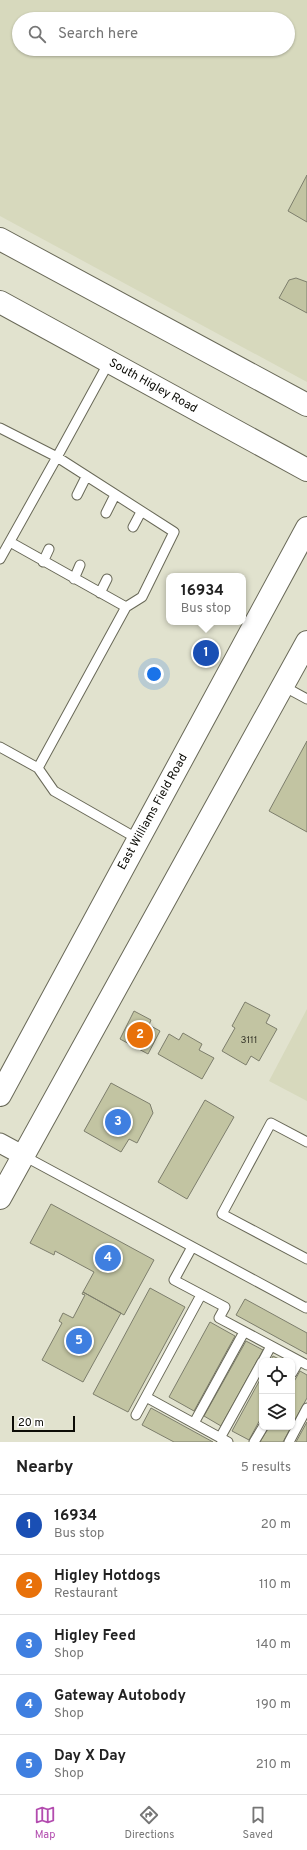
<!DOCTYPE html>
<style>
body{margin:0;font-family:Overpass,sans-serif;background:#f6f6f6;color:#222}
.controls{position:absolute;right:12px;bottom:12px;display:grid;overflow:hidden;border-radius:8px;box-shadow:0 1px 3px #0004}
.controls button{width:36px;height:36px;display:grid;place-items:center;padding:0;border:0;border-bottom:1px solid #e0e0e0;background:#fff;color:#222;font:20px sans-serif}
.scale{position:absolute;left:12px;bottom:10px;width:63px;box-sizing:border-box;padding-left:4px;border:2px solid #0c0c06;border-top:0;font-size:11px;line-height:14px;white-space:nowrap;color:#0c0c06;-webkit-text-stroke:3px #fff;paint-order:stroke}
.you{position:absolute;left:154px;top:674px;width:14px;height:14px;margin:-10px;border:3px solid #fff;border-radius:50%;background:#1a73e8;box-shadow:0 0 0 6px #1a73e833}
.badge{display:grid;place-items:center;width:26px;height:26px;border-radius:50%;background:#b34caf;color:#fff;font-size:13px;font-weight:700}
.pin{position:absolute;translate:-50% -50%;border:2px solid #fff;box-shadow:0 1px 4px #0006}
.popup{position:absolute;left:166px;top:573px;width:80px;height:52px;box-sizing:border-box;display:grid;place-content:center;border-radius:8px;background:#fff;filter:drop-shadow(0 1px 3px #0005);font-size:13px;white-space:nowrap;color:#767676}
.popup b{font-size:15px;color:#222}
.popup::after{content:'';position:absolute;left:50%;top:100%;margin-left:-8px;border:8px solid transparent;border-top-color:#fff}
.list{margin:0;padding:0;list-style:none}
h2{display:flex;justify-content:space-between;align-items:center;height:52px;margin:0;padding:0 16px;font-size:17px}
h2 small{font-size:13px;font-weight:400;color:#767676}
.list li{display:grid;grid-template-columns:26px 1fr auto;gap:12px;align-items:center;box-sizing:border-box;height:60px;padding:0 16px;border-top:1px solid #e0e0e0}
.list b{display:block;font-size:15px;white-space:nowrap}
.list p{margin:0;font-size:13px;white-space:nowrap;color:#767676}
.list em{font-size:13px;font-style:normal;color:#767676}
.icon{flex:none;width:22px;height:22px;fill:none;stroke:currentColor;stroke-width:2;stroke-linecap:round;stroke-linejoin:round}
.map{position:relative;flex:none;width:307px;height:1442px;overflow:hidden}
.search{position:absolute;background:#fff;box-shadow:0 1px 3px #0004;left:12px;right:12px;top:12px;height:44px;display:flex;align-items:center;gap:10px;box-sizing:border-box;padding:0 14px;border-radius:22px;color:#767676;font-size:15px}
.sheet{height:352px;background:#fff}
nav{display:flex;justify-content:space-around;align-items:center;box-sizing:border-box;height:56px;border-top:1px solid #e0e0e0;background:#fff;font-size:11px;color:#767676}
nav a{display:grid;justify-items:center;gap:2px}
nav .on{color:#b34caf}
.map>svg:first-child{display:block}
.built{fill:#d7d9bd;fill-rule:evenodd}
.building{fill:#c2c4a2;stroke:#7d7e6c}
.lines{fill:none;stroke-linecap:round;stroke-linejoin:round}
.lane-casing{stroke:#696958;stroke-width:11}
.street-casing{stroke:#696958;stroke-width:21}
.secondary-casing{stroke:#696958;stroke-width:24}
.lane{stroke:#fff;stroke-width:9}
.street{stroke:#fff;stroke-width:19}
.secondary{stroke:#fff;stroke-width:22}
.labels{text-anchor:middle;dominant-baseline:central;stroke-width:4;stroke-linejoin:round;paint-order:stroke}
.number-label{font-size:10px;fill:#3a3a2d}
.street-label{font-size:12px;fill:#0c0c06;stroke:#fff}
</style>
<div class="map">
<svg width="307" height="1442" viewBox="0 0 307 1442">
<rect width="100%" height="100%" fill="#e1e2ce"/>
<path class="built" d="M0 0H307V382L0 216ZM19 19H288V49H19Z
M307 1009V1101L269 1081Z"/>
<path class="building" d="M307 175V222L288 211Z
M296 278 307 282V313L279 298 289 280Z
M205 645 210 648 205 658 200 656Z
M307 741V832L269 811Z
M245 1002 270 1015 266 1023 277 1029 259 1061 251 1056 246 1065 222 1051 235 1028 232 1026Z
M134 1011 151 1020 149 1025 160 1031 148 1054 120 1039Z
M183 1033 202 1044 199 1050 214 1058 202 1079 158 1054 169 1034 179 1040Z
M111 1083 150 1104 153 1113 137 1143 129 1139 121 1152 84 1131Z
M205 1100 234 1117 187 1199 158 1182Z
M51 1204 154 1260 124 1315 83 1292 94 1272 55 1251 54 1255 30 1243Z
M150 1288 185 1307 128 1412 93 1394Z
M83 1292 121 1313 83 1382 42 1360 62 1323 59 1321 63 1313 73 1318 85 1295 82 1294Z
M245 1299 307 1333V1354L236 1315Z
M210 1322 235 1336 194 1411 169 1397Z
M246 1341 263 1350 221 1426 204 1416Z
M273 1356 283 1361H270Z
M300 1371 307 1375V1398L292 1425V1385Z
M262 1376V1416L249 1440 232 1431Z
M151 1408 213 1442H174L142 1425Z
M307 1422V1442H296Z
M269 1427H291L283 1442H260Z"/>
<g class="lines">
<defs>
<path id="lane" d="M0 428 57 457 109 362
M77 495 86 477
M106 513 115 495
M133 527 141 512
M0 559 57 457 174 532 142 597 126 607
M43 562 49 549
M74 579 80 565
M100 593 107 579
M283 686 307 699
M0 747 38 768 126 607 10 542
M38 768 54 791 138 839
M307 1142 271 1123 222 1214 307 1259
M24 1156 306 1308 307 1307
M192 1247 174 1280 225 1307 219 1318 307 1365
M263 1361 271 1346
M292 1373 299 1361
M146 1397 228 1442
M136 1415 201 1295
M194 1423 244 1332
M220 1438 262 1362
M254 1442 263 1427
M289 1442 307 1408"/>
<path id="street" d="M0 1143 24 1156"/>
<path id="secondary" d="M0 239 307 405
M0 302 307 470
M0 1095 307 528
M0 1198 307 642"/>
</defs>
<use href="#lane" class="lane-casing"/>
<use href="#street" class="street-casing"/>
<use href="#secondary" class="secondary-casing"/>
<use href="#lane" class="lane"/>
<use href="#street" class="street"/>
<use href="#secondary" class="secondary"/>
</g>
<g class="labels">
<g class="number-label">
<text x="249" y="1040">3111</text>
</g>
<g class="street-label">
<text transform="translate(153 386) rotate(29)">South Higley Road</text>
<text transform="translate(153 812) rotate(-61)">East Williams Field Road</text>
</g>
</g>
</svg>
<div class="controls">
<button><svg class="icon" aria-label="locate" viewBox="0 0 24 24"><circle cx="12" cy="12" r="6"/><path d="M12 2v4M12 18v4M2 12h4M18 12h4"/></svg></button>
<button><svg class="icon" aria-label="layers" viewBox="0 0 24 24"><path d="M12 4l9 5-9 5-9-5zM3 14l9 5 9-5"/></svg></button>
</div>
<div class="scale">20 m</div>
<div class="you"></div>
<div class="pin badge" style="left:206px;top:653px;background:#1a4fb4">1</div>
<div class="popup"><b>16934</b>Bus stop</div>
<div class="pin badge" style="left:140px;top:1035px;background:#e8710a">2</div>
<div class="pin badge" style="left:118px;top:1122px;background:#3f7fe0">3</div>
<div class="pin badge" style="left:108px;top:1258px;background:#3f7fe0">4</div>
<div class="pin badge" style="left:79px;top:1341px;background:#3f7fe0">5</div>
<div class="search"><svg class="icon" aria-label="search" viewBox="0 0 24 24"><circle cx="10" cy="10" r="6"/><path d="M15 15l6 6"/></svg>Search here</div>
</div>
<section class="sheet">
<h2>Nearby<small>5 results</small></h2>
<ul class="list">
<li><span class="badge" style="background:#1a4fb4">1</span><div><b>16934</b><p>Bus stop</p></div><em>20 m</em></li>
<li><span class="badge" style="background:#e8710a">2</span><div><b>Higley Hotdogs</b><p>Restaurant</p></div><em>110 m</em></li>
<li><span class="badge" style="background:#3f7fe0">3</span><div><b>Higley Feed</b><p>Shop</p></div><em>140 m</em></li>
<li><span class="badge" style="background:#3f7fe0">4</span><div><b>Gateway Autobody</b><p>Shop</p></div><em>190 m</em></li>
<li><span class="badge" style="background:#3f7fe0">5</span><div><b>Day X Day</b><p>Shop</p></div><em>210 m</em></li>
</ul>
</section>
<nav>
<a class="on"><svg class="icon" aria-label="map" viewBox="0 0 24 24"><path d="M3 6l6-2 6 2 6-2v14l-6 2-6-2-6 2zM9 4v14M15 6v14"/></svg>Map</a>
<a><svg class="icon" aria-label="directions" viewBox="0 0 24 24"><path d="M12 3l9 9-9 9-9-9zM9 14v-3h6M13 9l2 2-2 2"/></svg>Directions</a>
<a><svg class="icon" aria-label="saved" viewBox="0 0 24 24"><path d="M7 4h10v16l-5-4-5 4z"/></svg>Saved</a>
</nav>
